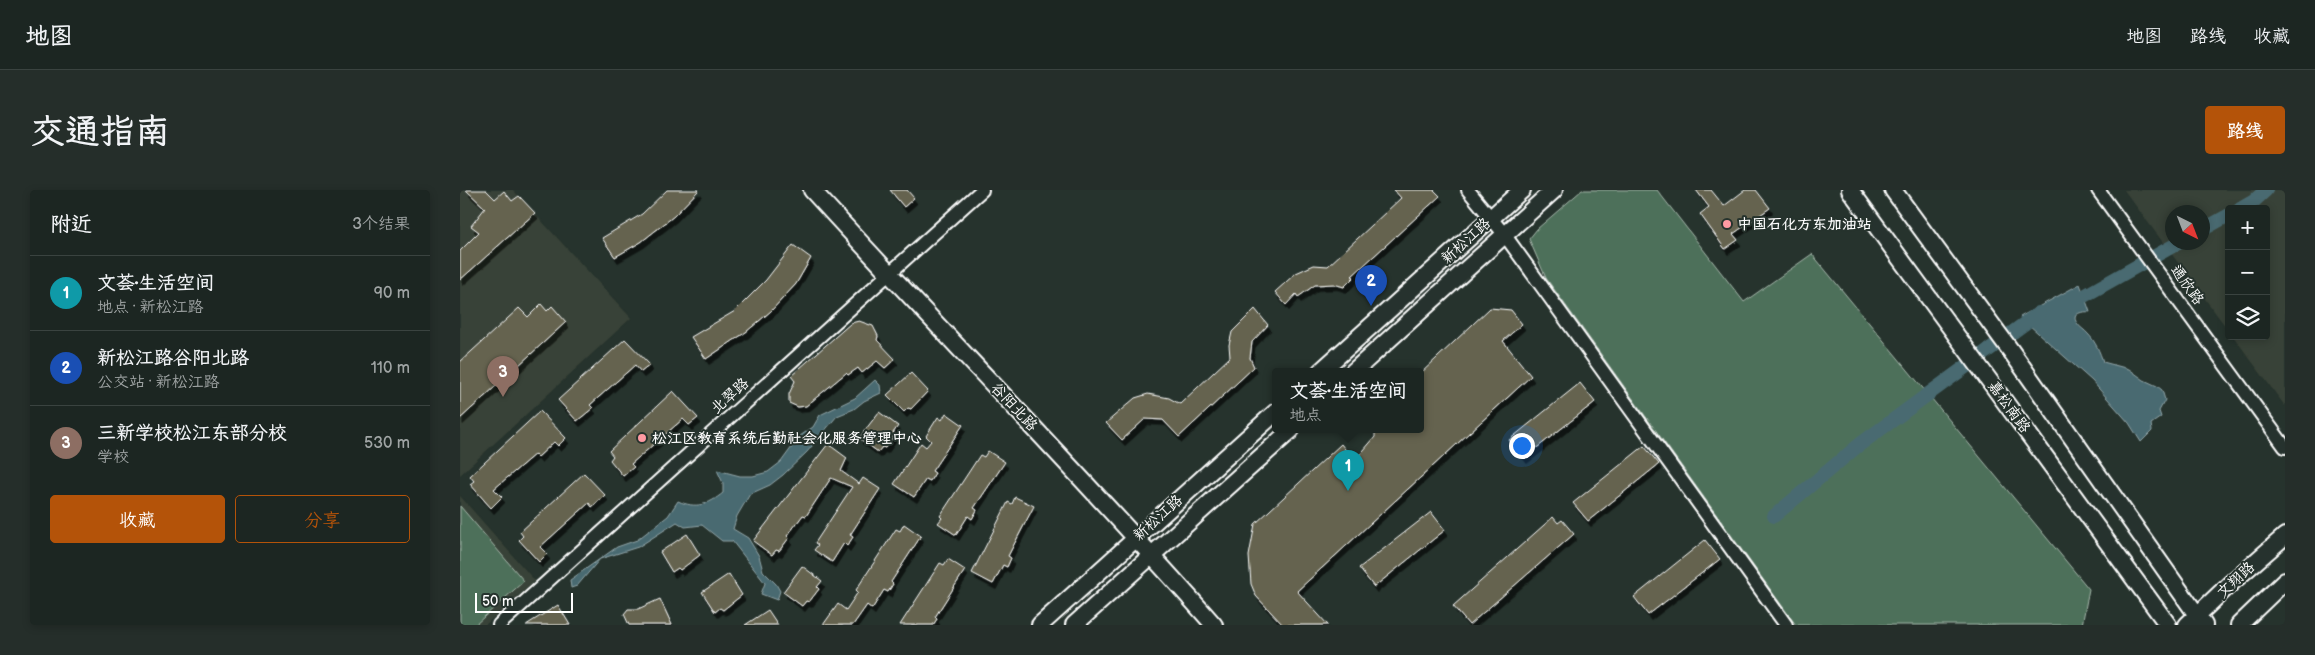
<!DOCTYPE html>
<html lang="zh">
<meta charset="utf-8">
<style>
body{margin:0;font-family:"Balsamiq Sans","LXGW WenKai TC",sans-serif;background:#252e2a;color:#f1f3f6}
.controls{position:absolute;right:15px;top:15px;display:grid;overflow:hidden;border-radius:5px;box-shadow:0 2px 8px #0003}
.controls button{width:45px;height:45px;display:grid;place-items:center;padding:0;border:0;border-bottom:1px solid #3a4340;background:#1c2622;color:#f1f3f6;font:25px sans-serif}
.compass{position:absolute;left:1705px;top:15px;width:45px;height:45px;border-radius:50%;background:#1c2622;box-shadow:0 2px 8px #0003;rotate:138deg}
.scale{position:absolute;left:15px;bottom:12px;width:98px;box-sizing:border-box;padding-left:5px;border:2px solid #fff;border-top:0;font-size:14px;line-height:18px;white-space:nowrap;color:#fff;-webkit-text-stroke:4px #26332d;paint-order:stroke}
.you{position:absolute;left:1061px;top:255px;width:18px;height:18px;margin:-12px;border:4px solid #fff;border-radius:50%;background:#1a73e8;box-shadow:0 0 0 8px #1a73e833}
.badge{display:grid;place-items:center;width:32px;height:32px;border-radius:50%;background:#b45309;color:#fff;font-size:16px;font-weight:700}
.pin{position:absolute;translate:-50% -41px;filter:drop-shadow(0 1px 2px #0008)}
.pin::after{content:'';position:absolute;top:26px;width:18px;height:15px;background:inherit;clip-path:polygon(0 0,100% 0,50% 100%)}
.popup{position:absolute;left:812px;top:178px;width:152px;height:65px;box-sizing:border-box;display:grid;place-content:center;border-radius:5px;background:#1c2622;filter:drop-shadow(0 1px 4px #0005);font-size:16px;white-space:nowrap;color:#a0a5a5}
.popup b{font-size:19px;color:#f1f3f6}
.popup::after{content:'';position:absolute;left:50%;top:100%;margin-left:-10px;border:10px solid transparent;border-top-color:#1c2622}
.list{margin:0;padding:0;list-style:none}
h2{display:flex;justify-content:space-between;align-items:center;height:65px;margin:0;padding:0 20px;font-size:21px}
h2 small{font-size:16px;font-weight:400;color:#a0a5a5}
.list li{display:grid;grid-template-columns:32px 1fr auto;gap:15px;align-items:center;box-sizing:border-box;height:75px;padding:0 20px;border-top:1px solid #3a4340}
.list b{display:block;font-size:19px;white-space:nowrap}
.list p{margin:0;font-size:16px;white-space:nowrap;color:#a0a5a5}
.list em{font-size:16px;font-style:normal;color:#a0a5a5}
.actions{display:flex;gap:10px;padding:15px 20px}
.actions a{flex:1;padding:11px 0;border:1px solid #b45309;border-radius:5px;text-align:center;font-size:18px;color:#b45309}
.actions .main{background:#b45309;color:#fff}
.icon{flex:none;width:28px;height:28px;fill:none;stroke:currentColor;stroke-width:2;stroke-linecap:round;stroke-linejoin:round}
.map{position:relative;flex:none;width:1825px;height:435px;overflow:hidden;border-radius:5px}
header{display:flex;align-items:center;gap:30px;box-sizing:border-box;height:70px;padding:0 25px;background:#1c2622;border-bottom:1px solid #3a4340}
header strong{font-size:24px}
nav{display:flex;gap:28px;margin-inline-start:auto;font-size:18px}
.intro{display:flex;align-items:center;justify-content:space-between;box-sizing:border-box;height:120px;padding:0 30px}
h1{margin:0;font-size:35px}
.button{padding:12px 22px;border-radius:5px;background:#b45309;color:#fff;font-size:18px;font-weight:700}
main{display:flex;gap:30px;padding:0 30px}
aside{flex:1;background:#1c2622;border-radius:5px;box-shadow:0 2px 8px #0003}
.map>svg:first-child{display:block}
.built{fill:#394237;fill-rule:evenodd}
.green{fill:#4e705a;stroke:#a6b8ac}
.water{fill:#4a6b71;stroke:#92a6aa}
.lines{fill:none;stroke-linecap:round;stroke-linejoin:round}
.canal{stroke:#4a6b71;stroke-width:14}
.building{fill:#65644f;stroke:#fff;filter:url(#shadow)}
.minor-casing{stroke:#fff;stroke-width:16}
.major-casing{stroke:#fff;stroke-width:20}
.minor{stroke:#26332d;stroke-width:12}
.major{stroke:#26332d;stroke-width:16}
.poi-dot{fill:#ff9aa2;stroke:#26332d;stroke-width:2}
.labels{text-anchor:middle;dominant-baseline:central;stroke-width:4;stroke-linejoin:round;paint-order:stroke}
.poi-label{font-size:15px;font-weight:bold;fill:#fff;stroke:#26332d;text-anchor:start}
.street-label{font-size:15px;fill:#fff;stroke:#26332d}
</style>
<header>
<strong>地图</strong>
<nav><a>地图</a><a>路线</a><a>收藏</a></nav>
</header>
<div class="intro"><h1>交通指南</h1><a class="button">路线</a></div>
<main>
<aside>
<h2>附近<small>3个结果</small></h2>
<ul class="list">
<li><span class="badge" style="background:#0f9aa8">1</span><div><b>文荟·生活空间</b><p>地点 · 新松江路</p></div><em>90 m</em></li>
<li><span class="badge" style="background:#1a4fb4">2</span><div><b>新松江路谷阳北路</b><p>公交站 · 新松江路</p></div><em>110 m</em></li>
<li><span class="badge" style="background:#8d6e63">3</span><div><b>三新学校松江东部分校</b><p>学校</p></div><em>530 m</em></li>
</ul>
<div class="actions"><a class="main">收藏</a><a>分享</a></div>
</aside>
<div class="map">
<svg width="1825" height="435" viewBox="0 0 1825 435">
<defs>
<filter id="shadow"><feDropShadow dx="3" dy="5.5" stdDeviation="0" flood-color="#0009"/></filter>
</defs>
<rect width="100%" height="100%" fill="#26332d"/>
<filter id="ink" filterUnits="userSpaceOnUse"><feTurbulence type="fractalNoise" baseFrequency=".02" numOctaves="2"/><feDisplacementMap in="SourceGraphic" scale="10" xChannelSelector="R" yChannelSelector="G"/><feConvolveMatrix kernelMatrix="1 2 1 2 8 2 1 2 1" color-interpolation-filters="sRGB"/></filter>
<g filter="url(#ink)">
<path class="built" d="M0 0H53L171 128 0 285Z
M1664 0H1825V216L1773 146H1806V19H1769V141ZM1712 22H1742V52H1712Z
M0 306 75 391 25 435H0Z"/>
<path class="green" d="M1122 0H1197L1284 112 1352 64 1629 399 1622 435H1336L1086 88 1069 49 1077 39Z
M0 316 64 391 15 435H0Z"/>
<path class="water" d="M1620 94 1630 122C1624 121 1610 123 1617 133 1619 137 1625 140 1628 144 1635 151 1640 162 1643 172L1669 179 1684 190 1697 196 1702 200 1705 210 1699 221 1701 227 1691 234 1692 241 1681 252 1669 233 1632 191 1560 127Z
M415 190 420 195 421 203 404 211 394 219 377 226 347 262 323 285 310 295 290 304 277 326 273 339 288 348 299 366 303 381 316 394 320 401 317 410 301 404 305 393 272 351H262L242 335 225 337 217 332 178 357 140 369 117 396 111 398 110 390 157 357 177 350 208 326 218 311C236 319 248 315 263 303V293L257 280 280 286H293L308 282 321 272 340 246 353 237 360 225 395 208Z"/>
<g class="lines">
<path class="canal" d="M1780 19 1794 11 1806 0
M1742 40 1769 25
M1606 113 1624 106 1720 52
M1314 326 1399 255 1579 123"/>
</g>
<path class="building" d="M6 0H26L35 9 44 1 52 11 59 6 75 23 0 90V61L19 42 11 36 25 18Z
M207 0H239L214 26 181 52 155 67 142 48 182 24Z
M430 0H447L454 8 444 17Z
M934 0H974L980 6 892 86 894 87 884 97 874 94 855 95 838 107 836 104 826 115 815 102 836 83 854 75 868 76 941 8Z
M1236 0H1251L1264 16 1285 0H1296L1310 18 1273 44 1278 50 1265 59 1240 24 1249 17Z
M333 55 351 68 336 94 311 121 286 142 246 169 231 147 275 121 306 90Z
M81 114 87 121 92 116 106 132 0 229V172L59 118 68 127Z
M1030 118 1051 120 1062 134 1043 151 1071 186 837 401 868 435H823L796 406 791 394 789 366 795 334 881 254 888 263 897 268 915 247V240H960V184Z
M795 119 808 135 792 152 790 168 794 177 719 247 703 230 685 229 662 250 646 233 675 208 688 204 709 208 720 214 770 167 769 155 772 142Z
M399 131 413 136 418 146 417 150 435 169 425 178 417 171 402 183 398 178 388 185 386 183 346 216 338 217 329 213V204L335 191 331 186 391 133Z
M165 149 190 175 181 182 175 175 130 215 133 218 117 231 98 210Z
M451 183 468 201 451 219 448 218 444 222 427 205Z
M1120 193 1135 212 1064 268 1049 250Z
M213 201 238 228 229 235 223 229 171 274 174 277 163 286 150 270 153 266 149 261Z
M80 221 106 248 98 256 94 252 78 267 75 264 34 299 42 307 31 318 10 294 14 291 10 286Z
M419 222 438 236 433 243 435 244 425 258 422 257 418 262 399 248Z
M486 223 503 235 472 281 475 283 470 291 466 289 454 307 434 294 461 253 466 257 471 251 466 246 478 227 482 230Z
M368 254 387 268 381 281 399 294 403 288 420 299 390 345 393 347 387 356 384 353 372 372 354 360 358 355 355 353 392 297 371 288 346 326 343 325 327 346 329 348 319 361 316 360 312 365 293 351Z
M1184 256 1199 274 1128 331 1113 313Z
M528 261 545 272 514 318 517 320 512 329 508 326 496 345 478 333 482 328 480 326 520 265 524 267Z
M124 283 145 305 132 317 129 313 80 357 87 364 79 372 59 350 63 346 60 342Z
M555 307 574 316 548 366 551 368 547 377 543 375 533 394 512 383 548 312 552 314Z
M971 322 985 340 914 397 899 378Z
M1093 327 1098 333 1102 330 1114 344 1009 435 993 416Z
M444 334 461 346 431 392 433 394 428 402 424 400 412 419 407 415 393 435H363L378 414 386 420 398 402 396 400 436 339 440 341Z
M227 344 240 365 220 380 218 378 212 382 200 362Z
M1245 350 1260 369 1188 425 1174 407Z
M488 369 505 380 475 427 477 429 473 435H440L480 373 484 375Z
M342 376 362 391 357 397 359 399 349 412 346 411 342 416 323 402Z
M269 384 282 405 263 420 260 418 255 422 242 402Z
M200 409 212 435H169L164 424 168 419H178Z
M98 415 110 435H66Z
M308 420 318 435H285Z"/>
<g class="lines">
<defs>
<path id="minor" d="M1008 0 1044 44 1326 435
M1638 0 1825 257
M39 435 522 0"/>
<path id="major" d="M352 0C485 146 624 287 754 435
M1390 0 1708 435
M1433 0 1551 161 1744 435
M860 182 1062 0
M893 182 1094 0
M580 435 816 222
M614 435 831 240
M1727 435 1771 393 1825 346
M1779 435 1825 391"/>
</defs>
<use href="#minor" class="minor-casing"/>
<use href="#major" class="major-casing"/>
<use href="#minor" class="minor"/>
<use href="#major" class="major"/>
</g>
</g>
<g class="poi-dot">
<circle cx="1267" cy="34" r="5"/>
<circle cx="182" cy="248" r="5"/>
</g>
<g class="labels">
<g class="poi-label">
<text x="1277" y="34">中国石化方东加油站</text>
<text x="192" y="248">松江区教育系统后勤社会化服务管理中心</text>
</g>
<g class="street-label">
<text transform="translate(1006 51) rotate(-42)">新松江路</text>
<text transform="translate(1727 95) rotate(54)">通欣路</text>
<text transform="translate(270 206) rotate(-42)">北翠路</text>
<text transform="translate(554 217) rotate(47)">谷阳北路</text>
<text transform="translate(1549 217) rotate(54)">嘉松南路</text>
<text transform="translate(698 328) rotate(-42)">新松江路</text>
<text transform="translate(1776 390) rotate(-43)">文翔路</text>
</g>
</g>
</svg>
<div class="controls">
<button>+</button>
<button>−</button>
<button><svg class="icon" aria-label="layers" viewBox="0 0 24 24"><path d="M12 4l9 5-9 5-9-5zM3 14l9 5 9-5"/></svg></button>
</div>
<svg class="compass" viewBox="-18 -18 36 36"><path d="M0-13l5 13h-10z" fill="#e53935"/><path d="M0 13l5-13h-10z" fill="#a0a5a5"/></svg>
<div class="scale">50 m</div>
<div class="you"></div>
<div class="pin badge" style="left:888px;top:301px;background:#0f9aa8">1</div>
<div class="popup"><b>文荟·生活空间</b>地点</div>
<div class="pin badge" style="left:911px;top:116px;background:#1a4fb4">2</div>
<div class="pin badge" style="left:43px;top:207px;background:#8d6e63">3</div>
</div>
</main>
